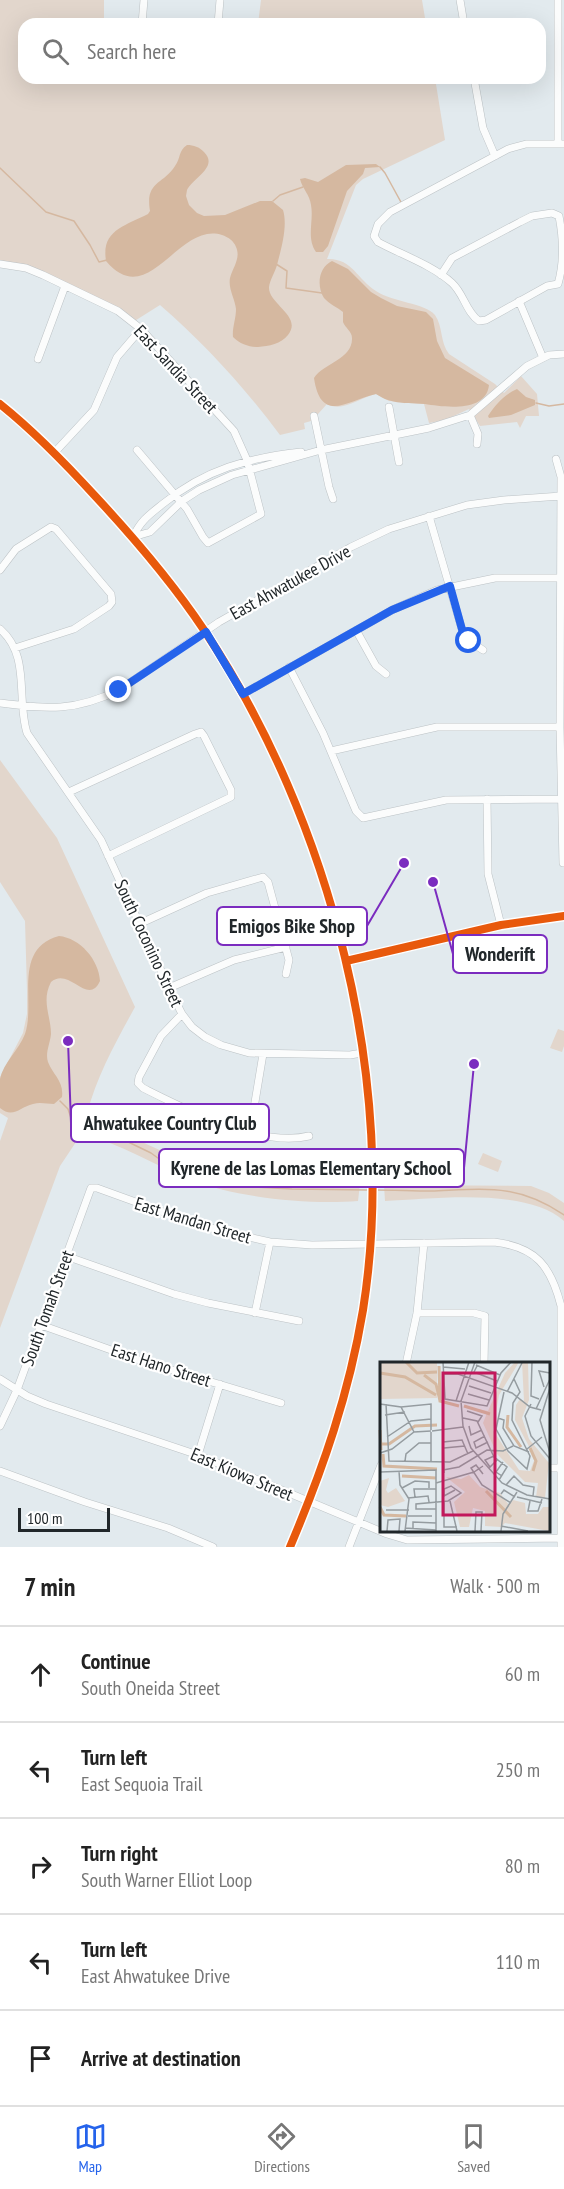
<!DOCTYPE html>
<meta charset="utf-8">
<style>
body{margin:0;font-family:"PT Sans Narrow",sans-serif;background:#f2f2f2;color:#222}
.scale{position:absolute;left:18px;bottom:15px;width:92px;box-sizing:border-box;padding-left:6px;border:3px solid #21272a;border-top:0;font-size:16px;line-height:21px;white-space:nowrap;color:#21272a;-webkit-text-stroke:4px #fff;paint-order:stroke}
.stop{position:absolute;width:18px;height:18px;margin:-14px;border:4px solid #2563eb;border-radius:50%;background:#fff}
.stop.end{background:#2563eb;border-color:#fff;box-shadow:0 2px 6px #0008}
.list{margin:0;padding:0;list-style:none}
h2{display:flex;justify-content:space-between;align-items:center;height:78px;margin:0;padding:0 24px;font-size:26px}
h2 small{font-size:20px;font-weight:400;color:#767676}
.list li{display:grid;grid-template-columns:39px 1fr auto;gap:18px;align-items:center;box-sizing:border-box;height:96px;padding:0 24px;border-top:2px solid #e0e0e0}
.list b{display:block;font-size:22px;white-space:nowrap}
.list p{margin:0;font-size:20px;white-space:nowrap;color:#767676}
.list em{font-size:20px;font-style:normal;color:#767676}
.icon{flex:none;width:33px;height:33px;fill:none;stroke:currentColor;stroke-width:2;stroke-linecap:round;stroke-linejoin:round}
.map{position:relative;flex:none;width:564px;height:1547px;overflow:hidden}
.search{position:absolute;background:#fff;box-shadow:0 6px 24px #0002;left:18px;right:18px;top:18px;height:66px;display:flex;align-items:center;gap:15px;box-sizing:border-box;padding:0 21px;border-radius:18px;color:#767676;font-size:22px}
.sheet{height:558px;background:#fff}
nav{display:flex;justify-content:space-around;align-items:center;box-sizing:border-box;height:84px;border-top:2px solid #e0e0e0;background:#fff;font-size:16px;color:#767676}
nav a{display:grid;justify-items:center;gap:3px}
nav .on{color:#2563eb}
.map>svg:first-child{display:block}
.green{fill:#e2d6cc}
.water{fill:#d5b8a0}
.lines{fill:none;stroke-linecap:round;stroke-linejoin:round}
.stream{stroke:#d5b8a0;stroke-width:1.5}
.street-casing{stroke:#bcc2c5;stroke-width:8}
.secondary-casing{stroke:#bcc2c5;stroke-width:10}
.street{stroke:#fbfcfc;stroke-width:7}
.secondary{stroke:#fbfcfc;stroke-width:9}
.cycleway-casing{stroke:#fff;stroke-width:11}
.cycleway{stroke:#e8590c;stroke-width:8}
.route{stroke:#2563eb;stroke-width:8}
.labels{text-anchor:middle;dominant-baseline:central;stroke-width:4.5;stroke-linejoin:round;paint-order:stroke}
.street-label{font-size:18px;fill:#21272a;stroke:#fff}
.inset-river{fill:none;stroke:#d5b8a0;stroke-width:3}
.inset-road{fill:none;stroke:#959ca0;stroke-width:1.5}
.view{fill:#c2185b;fill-opacity:0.15;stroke:#c2185b;stroke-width:3}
.inset-edge{fill:none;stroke:#21272a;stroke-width:3}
.leader{fill:none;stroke:#7b2cbf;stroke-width:2}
.callout-dot{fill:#7b2cbf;stroke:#fff;stroke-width:2}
.callout{fill:#fff;stroke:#7b2cbf;stroke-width:2}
.callout-label{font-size:20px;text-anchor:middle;font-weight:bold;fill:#21272a}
</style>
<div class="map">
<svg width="564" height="1547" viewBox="0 0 564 1547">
<rect width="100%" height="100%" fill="#e2eaee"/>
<path class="green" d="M0 0H104V24H24V78H201L238 81 241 78H435L445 140 363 179 356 185 327 259C352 258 357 279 376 291 392 302 425 303 435 315 443 326 440 343 449 354L495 384 504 393 521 376 537 394 539 416H526L520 428 517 422 480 426 469 409 445 420 429 423 424 404 389 401 376 394C361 397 342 413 327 404L318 414 310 416 311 421 304 423 305 429 280 435C245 388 204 343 160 305L133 322 43 275 0 264Z
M261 0H422L426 24H258Z
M0 760 57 838 135 1007C116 1042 97 1075 87 1114 170 1159 264 1200 360 1184L358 1201C309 1205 238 1198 191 1180 155 1165 120 1144 82 1133L60 1166 0 1328V1141L8 1118 0 1113V1077L23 1033 27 1014V991L25 921 0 882Z
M558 1029 564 1031V1046L562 1052 550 1048Z
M483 1153 502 1161 498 1172 478 1164Z
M384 1185 531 1186 549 1193 564 1203V1221C527 1187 433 1199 385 1201Z"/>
<path class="water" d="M187 145C194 145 199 147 204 152 219 167 193 178 187 190L186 196 189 205 197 213 204 216 225 215 260 201H272L283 210C288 226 281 249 277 265 275 272 270 280 269 287 268 304 303 316 288 335 281 344 269 346 258 347 249 347 240 344 233 337 232 328 236 319 236 309 235 299 228 289 230 278 233 267 241 258 236 247 234 241 228 237 222 235 178 221 149 312 106 261 101 230 125 226 148 214L150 211C145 181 163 185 175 166 181 158 178 151 187 145Z
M376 164 380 167 365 168 363 174 347 191 328 246 323 252H316C306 238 314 221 311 205 310 195 302 188 300 179L305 178 318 182 346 165Z
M332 261 348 269 371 292 381 298 397 306 426 312 433 319 437 341 445 358 489 385C486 413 444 407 425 404 413 403 400 404 388 400 384 399 380 396 376 394 348 400 321 425 314 378 324 363 353 359 352 338 352 331 345 328 343 322 343 319 343 316 343 312 337 307 329 304 324 298 316 285 319 267 332 261Z
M517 389 526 397 535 400V405L511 415 489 418 488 416C495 405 505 394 517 389Z
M59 936C80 938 99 960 100 981 88 1007 69 966 51 982 41 1001 51 1016 51 1034 50 1044 45 1053 48 1062 53 1075 64 1081 62 1097L54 1104C47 1104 40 1102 33 1104 20 1107 13 1119 0 1108 0 1099 0 1088 0 1079 3 1063 19 1050 25 1034 36 1002 12 949 59 936Z"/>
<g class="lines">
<path class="stream" d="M380 167 385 173 402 204
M0 168 46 212 74 221 90 245 99 262 107 260
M273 201 280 195 303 187
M276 264 287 271 286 288 322 293
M536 403 549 406 564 404
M60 1101 68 1109 72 1121 120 1138 151 1153 162 1161 193 1173 235 1186 292 1189 368 1190
M376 1190C394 1190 413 1191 431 1191 485 1189 517 1183 564 1215"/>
<defs>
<path id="street" d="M460 0 464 24
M558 0V144
M142 24 144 0
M218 24 220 0
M474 78 483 128 495 156
M0 264 26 268 43 275 118 311 141 329 234 431 247 460 261 514 208 543 203 537 187 509 137 450
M441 275 452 258 520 222 532 216 552 213 559 216C563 237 564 263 558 284L547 286 486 320 479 321C466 312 464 294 452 283 432 265 402 255 378 242L374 236 378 224 390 212 508 149 526 144H564
M519 301 543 358
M38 359 65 286
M389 407 399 462
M470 415 478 434 477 444
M314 416 329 487 333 499
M55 452 94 410 117 357 141 329
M556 459 561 477 560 727 563 863
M429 516 463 633 469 641 483 650
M133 537 150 532 182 501 199 490 232 475 321 450 429 428 470 415 527 366 549 355 564 354
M133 537C141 520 149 515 164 503 206 469 248 458 301 452
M0 570 16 549 51 527 56 529 111 594 112 602 109 606 74 629 15 648
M0 629C31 656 16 698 27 733L101 840 169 988 182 1014 192 1027 205 1037 221 1045 249 1053 350 1055 362 1053
M356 630 376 666 386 674
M289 667 323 733 356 811 363 818 446 800 562 799
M243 694 392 610 437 590 495 578H564
M0 703C48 709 74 712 119 690L219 622 351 547 389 529 467 505 504 500 561 496
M331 751 437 727H560
M69 792 195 734 201 732 204 736 231 790V797L108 856
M487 799 488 874 501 925
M139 924 207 893 263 877 268 882 289 960 286 974
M169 988 234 960 286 947
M182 1014 161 1036 139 1077 138 1083 143 1088C187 1110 260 1148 309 1136
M250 1132 263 1054
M66 1256 174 1294 208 1303 299 1321
M255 1313 270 1242
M417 1313H474L485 1316 484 1364
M41 1325 142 1361 281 1403
M406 1364 417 1313 424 1243
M0 1379 27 1396 46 1404 198 1455 387 1534 407 1540 561 1538
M0 1426 17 1390 91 1188H97L202 1226 270 1242 312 1245 494 1242C536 1247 551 1266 561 1306V1547
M198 1455 220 1384
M548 1468H561
M0 1471 85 1502 168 1528 213 1547
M349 1547 381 1465"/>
<path id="secondary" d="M0 404C35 432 66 464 96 497 135 539 172 582 204 630 331 820 399 1083 363 1310 349 1394 323 1469 290 1547
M346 961 501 925 564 916"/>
</defs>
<use href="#street" class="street-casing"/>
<use href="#secondary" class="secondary-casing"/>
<use href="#street" class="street"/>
<use href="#secondary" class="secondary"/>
<defs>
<path id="cycleway" d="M0 404C35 432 66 464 96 497 135 539 172 582 204 630 331 820 399 1083 363 1310 349 1394 323 1469 290 1547
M346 961 501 925 564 916"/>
</defs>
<use href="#cycleway" class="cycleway-casing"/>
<use href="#cycleway" class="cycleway"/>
</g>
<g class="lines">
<path class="route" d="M119 690 206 632 243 694 392 610 450 586 463 633 469 641"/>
</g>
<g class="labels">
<g class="street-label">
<text transform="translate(176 369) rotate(47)">East Sandia Street</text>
<text transform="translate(290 582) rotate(-29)">East Ahwatukee Drive</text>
<text transform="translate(149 943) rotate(65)">South Coconino Street</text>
<text transform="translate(193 1220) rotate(17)">East Mandan Street</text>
<text transform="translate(47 1308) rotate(-70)">South Tomah Street</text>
<text transform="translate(161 1365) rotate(18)">East Hano Street</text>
<text transform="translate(242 1474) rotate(23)">East Kiowa Street</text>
</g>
</g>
<g transform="translate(380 1362)">
<rect width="170" height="170" fill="#e2eaee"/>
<path d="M0 0H57V36L0 37ZM135 0H139L119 33 113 68 139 108 150 109 155 96 135 58 136 43 140 37 144 39 142 0H148L149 38 142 56 149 77 169 101 165 136 156 135 158 121 145 120 117 92 103 61 107 51 82 44 108 49 125 11ZM89 113 100 125 120 131 129 143 133 138 145 141 146 152H158L163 145H169V169L125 161 121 165 105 164V149L93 146 89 165H80L74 140 85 130 66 115 81 117ZM9 116 6 128 8 131 16 126 25 139 8 145 0 143V119Z" fill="#e2d6cc"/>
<path class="inset-river" d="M26 0 37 11 57 10M59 4 60 39 79 44M0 11 25 15 56 33M44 13 56 22 60 39M84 44 110 52M128 53 127 65 141 85M0 68 1 88M1 82H9L35 64 57 63M150 86 156 99 153 109M3 92 4 104 57 107M22 114 56 116M106 129 131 155M0 145 4 153 26 154"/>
<path class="inset-road" d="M63 0 65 37 107 44 121 11 131 0M95 0 81 39 83 64 91 86 122 121 147 133 170 137M152 0 151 34 159 37M96 3 120 13M97 4 94 10 117 19M63 5 85 7M63 12H78L132 31 150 45 161 48M89 24 111 31M164 25 159 9 170 11M170 26 160 58 170 91M124 30 116 67 128 89 147 107 150 94 132 58 133 41 140 30 134 17M127 30 142 1M88 32 109 38M76 39 89 0M0 42 21 45 34 70M6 42 9 99 70 100 93 89M151 42 145 54 151 74 170 97M21 45 51 42V68M156 47 170 17M87 49 102 54 98 60M5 53 25 50M83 56 97 59 114 95 127 105 119 118M118 56 124 58 123 66 134 84 149 90M89 64 91 73 102 68M52 69 83 65M51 70V99M63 74 64 111M105 74 94 80 96 86 108 80M7 75 31 59 51 57M63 80 82 78 88 92M64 86 85 84M147 87 162 75M0 91 12 87 34 70 51 69M114 94 105 98 110 105 118 97M25 99 26 92 39 81H51M63 108 79 105 107 88 123 89 133 84M19 109 20 123 29 137 25 169M0 110 56 108V169M103 112 96 103 91 106 102 123 131 141M122 114 116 110 123 100M56 121 94 110 103 104M126 123 134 114 143 123 154 125 153 134M22 126 35 119 49 120V126M121 132 124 128 135 135M35 135 34 127H56M137 135 162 141M28 136 48 134 49 140M70 139 77 169M150 139 148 149H158L162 137M64 140V165H77M56 147H36V142L68 139 81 131 71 124 64 127V134L75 128M6 148H29M28 154H52M121 164 148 169M25 166 56 168M33 167V160L56 161M7 169 8 158 20 157 19 169M95 169 96 150H102L101 169M121 169 123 152 137 130"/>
<path class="view" d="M63 11H115V153H63Z"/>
<rect width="170" height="170" class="inset-edge"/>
</g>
<path class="leader" d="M404 863L367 926M433 882L453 954M68 1041L71 1123M474 1064L464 1168"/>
<g class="callout-dot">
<circle cx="404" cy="863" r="6"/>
<circle cx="433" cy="882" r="6"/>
<circle cx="68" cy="1041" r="6"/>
<circle cx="474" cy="1064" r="6"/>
</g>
<g class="callout">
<rect x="217" y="907" width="150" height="38" rx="6"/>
<rect x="453" y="935" width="94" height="38" rx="6"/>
<rect x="71" y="1104" width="198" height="38" rx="6"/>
<rect x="159" y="1149" width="305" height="38" rx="6"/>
</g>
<g class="callout-label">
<text x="292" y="933">Emigos Bike Shop</text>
<text x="500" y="961">Wonderift</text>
<text x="170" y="1130">Ahwatukee Country Club</text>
<text x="311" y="1175">Kyrene de las Lomas Elementary School</text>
</g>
</svg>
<div class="scale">100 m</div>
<div class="stop" style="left:469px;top:641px"></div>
<div class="stop end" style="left:119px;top:690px"></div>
<div class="search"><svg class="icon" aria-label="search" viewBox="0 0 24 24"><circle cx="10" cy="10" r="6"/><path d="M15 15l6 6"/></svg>Search here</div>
</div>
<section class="sheet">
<h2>7 min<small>Walk · 500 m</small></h2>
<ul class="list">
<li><svg class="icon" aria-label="ahead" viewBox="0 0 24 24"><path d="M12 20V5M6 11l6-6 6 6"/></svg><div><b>Continue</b><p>South Oneida Street</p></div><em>60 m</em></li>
<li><svg class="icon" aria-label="left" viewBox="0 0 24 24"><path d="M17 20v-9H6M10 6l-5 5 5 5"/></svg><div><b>Turn left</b><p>East Sequoia Trail</p></div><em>250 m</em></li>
<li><svg class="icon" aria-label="right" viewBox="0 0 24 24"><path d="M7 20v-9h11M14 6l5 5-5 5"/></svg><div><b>Turn right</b><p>South Warner Elliot Loop</p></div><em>80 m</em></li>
<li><svg class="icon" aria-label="left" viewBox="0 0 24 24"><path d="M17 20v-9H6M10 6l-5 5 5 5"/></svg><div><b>Turn left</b><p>East Ahwatukee Drive</p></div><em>110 m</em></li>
<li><svg class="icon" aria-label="arrive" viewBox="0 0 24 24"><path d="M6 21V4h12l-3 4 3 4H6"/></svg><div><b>Arrive at destination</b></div></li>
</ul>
</section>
<nav>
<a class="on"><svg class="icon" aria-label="map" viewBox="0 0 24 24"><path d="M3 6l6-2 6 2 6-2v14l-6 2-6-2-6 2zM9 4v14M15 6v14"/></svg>Map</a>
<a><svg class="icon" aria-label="directions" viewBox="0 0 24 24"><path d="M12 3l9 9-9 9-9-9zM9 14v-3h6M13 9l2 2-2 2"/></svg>Directions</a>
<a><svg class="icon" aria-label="saved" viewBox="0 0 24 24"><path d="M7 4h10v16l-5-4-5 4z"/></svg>Saved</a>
</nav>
